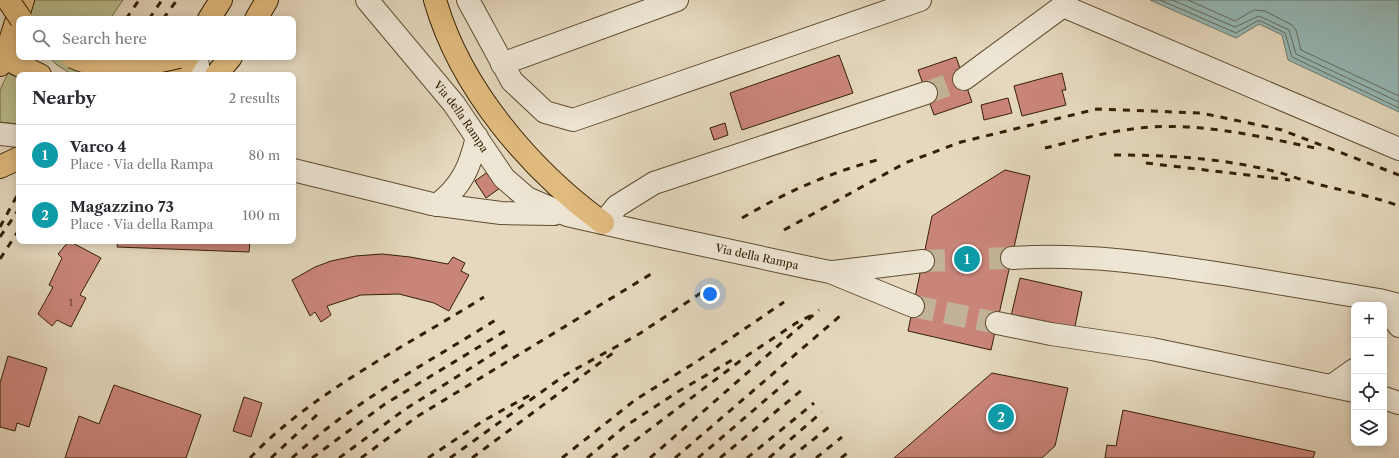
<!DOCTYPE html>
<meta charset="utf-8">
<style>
body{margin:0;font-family:"Libre Caslon Text",serif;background:#f2f2f3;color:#2b2b33}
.controls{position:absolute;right:12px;bottom:12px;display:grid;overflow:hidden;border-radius:8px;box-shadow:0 2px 10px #0003}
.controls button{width:36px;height:36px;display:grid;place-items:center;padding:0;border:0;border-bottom:1px solid #e1e1e2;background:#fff;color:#2b2b33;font:20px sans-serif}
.you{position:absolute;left:710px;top:294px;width:14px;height:14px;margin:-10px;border:3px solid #fff;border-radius:50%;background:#1a73e8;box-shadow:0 0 0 6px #1a73e833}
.badge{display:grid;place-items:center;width:26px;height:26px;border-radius:50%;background:#1a73e8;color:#fff;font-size:13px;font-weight:700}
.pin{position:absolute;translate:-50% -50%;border:2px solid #fff;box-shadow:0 1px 4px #0006}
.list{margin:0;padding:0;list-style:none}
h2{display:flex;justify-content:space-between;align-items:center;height:52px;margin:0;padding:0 16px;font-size:17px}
h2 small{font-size:13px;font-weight:400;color:#7c7c81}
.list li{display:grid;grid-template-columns:26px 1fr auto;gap:12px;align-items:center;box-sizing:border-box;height:60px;padding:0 16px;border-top:1px solid #e1e1e2}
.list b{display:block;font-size:15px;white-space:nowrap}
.list p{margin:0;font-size:13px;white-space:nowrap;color:#7c7c81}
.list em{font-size:13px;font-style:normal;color:#7c7c81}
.icon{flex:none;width:22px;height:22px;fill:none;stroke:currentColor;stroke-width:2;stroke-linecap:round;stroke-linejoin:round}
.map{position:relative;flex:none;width:1399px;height:458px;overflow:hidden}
.search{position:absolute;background:#fff;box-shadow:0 2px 10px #0003;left:16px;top:16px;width:280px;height:44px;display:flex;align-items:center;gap:10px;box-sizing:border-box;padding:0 14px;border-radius:8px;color:#7c7c81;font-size:15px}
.panel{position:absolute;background:#fff;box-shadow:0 2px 10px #0003;left:16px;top:72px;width:280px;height:172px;border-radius:8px}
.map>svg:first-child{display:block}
.green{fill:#babd8e;stroke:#776e48}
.water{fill:#96b9b7;stroke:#6f7c6e}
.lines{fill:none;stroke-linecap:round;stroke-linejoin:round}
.shore{stroke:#656c5c;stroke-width:1}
.building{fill:#ca857a;stroke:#342001}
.minor-tunnel{stroke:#c2b398;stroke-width:22;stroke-dasharray:22 11;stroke-linecap:butt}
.minor-casing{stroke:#604e30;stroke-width:24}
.major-casing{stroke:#342001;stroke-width:24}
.highway-casing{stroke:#342001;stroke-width:24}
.minor{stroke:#eee6d5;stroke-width:22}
.major{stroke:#e2bc7f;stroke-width:22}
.highway{stroke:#e2bc7f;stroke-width:22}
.rail{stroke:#342001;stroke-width:3;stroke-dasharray:7 7;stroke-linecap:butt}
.minor-bridge-casing{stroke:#604e30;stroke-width:24;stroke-linecap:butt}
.highway-bridge-casing{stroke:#342001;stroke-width:24;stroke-linecap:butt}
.minor-bridge{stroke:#eee6d5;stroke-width:22}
.highway-bridge{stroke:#e2bc7f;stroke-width:22}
.labels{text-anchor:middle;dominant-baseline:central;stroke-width:4;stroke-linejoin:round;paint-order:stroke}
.number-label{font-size:9px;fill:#5a391f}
.street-label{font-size:11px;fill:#342001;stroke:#eee6d5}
</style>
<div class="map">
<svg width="1399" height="458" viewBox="0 0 1399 458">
<rect width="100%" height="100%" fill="#e5d8be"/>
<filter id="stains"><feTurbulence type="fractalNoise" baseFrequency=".005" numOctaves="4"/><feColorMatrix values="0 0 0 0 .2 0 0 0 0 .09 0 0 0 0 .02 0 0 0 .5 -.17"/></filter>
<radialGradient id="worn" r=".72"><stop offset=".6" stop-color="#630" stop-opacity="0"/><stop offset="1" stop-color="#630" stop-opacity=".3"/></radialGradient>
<path class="green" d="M33 0H123L110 19H30Z
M49 57H85L73 75 57 65Z
M8 73 19 79V124L0 122V90Z"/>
<path class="water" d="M1150 0H1399V112L1288 60 1282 35 1259 24 1236 38Z"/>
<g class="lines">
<path class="shore" d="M1160 0 1236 33 1257 21H1261L1285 33 1292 57 1399 108
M1172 0 1235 27 1259 16 1289 30 1296 54 1399 102
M1188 0 1235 21 1254 10 1265 11 1292 25 1296 30 1301 50 1399 96"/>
</g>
<path class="building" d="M839 55 853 93 742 130 730 93Z
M956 57 972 102 934 115 918 70Z
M1062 73 1066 90H1062L1066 105 1022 116 1014 86Z
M1008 98 1012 113 984 120 981 105Z
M725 123 728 135 714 140 710 128Z
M1005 170 1030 176 991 350 908 331 932 216Z
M489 171 500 188 486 198 475 181Z
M69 241 101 258 80 295 86 298 71 327 57 320 52 326 38 314 53 287 49 285 62 258 58 254Z
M118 241H250L249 252 117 247Z
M382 254 410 257 448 264 453 257 465 263 461 271 469 275 449 311 434 303 399 294 361 295 327 306 331 315 321 322 315 312 310 316 292 280 315 267 331 261 355 256Z
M1020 278 1082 292 1074 331 1011 316Z
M8 356 47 368 29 427 17 423 15 431 0 427V383Z
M992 373 1068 388 1055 446 1042 458H894Z
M114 385 201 415 186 458H65L79 416 99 424Z
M244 397 262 403 251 437 233 431Z
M1123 410 1315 452 1313 458H1105L1107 445 1116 446Z"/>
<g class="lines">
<path class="minor-tunnel" d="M926 93 964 79
M923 261 1012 258
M913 306 997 323"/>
<defs>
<g id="minor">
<path id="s1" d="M367 0 454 104 504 178 527 198 567 215 629 229"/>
<path d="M468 0 512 81 545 112 573 120 920 0"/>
<path d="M197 57 199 75"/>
<path d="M502 64 677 0"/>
<path d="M964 79 1063 6 1399 149"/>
<path d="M0 134 19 136"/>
<path d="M293 170 432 204 501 213 554 214"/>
<path d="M437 205C462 186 470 167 477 137"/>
<path d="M603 223 617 206 654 183 926 93"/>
<path d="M1012 258C1085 253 1157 264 1229 275 1279 283 1329 292 1379 300L1399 305"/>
<path d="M810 268 830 272 913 306"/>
<path d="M833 272 923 261"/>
<path d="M1384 306 1399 326"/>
<path d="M997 323 1051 334 1152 349 1354 391"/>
<path d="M1333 385 1354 370"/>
<path d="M1384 398 1399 403"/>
</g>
<path id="major" d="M209 19 221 0
M0 56 40 75
M0 65 5 57 23 0
M177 75 188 57"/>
<path id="highway" d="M435 0C460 88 530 170 603 223
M256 19 267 0
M216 75 231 57
M0 167 19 158"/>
</defs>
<use href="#minor" class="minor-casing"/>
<use href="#major" class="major-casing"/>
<use href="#highway" class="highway-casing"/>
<use href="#minor" class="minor"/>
<use href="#major" class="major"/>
<use href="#highway" class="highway"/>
<path class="rail" d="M126 19 139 0
M149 19 162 0
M163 19 177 0
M1045 148C1071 142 1098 134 1125 130 1191 119 1256 136 1320 149
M1114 155C1168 155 1220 158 1273 171 1288 174 1302 181 1317 184 1344 191 1372 196 1399 206
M1146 163 1290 180
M742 218C786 192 831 172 881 159
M0 227 19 192
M784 230 905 163 961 142 1097 109 1201 113 1282 130 1399 175
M0 237 19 209
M0 259 19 230
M250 458C311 393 408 345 484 297
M271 458 319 413
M292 458C352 402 428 363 497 319
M312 458 385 404 505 331
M339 458 404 410 512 342
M361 458 418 416 651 274
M428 458 483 421 530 395
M450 458 565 375 639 334 713 285
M472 458 613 353
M562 458 635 400 696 362 784 302
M587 458 624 427 679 391 734 359
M612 458 748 355 796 323 814 314
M650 458 819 310
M675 458 840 316
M698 458 791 378
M720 458 803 389
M747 458 814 403
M769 458 822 412
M790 458 829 427
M816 458 842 437
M841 458 850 451"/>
<defs>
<g id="minor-bridge">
<path id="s2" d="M629 229 810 268"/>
</g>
<path id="highway-bridge" d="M8 0 21 19
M72 57C111 73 140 66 179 57"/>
</defs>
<use href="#minor-bridge" class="minor-bridge-casing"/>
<use href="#highway-bridge" class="highway-bridge-casing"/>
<use href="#minor-bridge" class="minor-bridge"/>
<use href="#highway-bridge" class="highway-bridge"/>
</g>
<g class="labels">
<g class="number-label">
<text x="71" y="302">1</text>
</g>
<g class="street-label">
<text stroke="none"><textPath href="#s1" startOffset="150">Via della Rampa</textPath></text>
<text stroke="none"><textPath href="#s2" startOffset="131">Via della Rampa</textPath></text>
</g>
</g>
<rect width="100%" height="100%" filter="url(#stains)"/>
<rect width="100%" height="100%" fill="url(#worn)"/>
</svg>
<div class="controls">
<button>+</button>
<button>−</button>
<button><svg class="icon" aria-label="locate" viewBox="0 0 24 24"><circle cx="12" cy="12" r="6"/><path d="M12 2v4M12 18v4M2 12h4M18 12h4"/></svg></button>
<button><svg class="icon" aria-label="layers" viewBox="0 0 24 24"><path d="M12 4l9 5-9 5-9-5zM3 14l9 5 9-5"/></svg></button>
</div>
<div class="you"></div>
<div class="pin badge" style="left:967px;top:259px;background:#0f9aa8">1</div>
<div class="pin badge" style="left:1001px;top:417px;background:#0f9aa8">2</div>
<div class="search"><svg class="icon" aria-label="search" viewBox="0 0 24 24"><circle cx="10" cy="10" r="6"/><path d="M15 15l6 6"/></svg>Search here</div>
<section class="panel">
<h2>Nearby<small>2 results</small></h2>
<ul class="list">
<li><span class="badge" style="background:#0f9aa8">1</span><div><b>Varco 4</b><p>Place · Via della Rampa</p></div><em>80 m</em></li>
<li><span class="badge" style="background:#0f9aa8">2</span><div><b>Magazzino 73</b><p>Place · Via della Rampa</p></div><em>100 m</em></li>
</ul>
</section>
</div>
